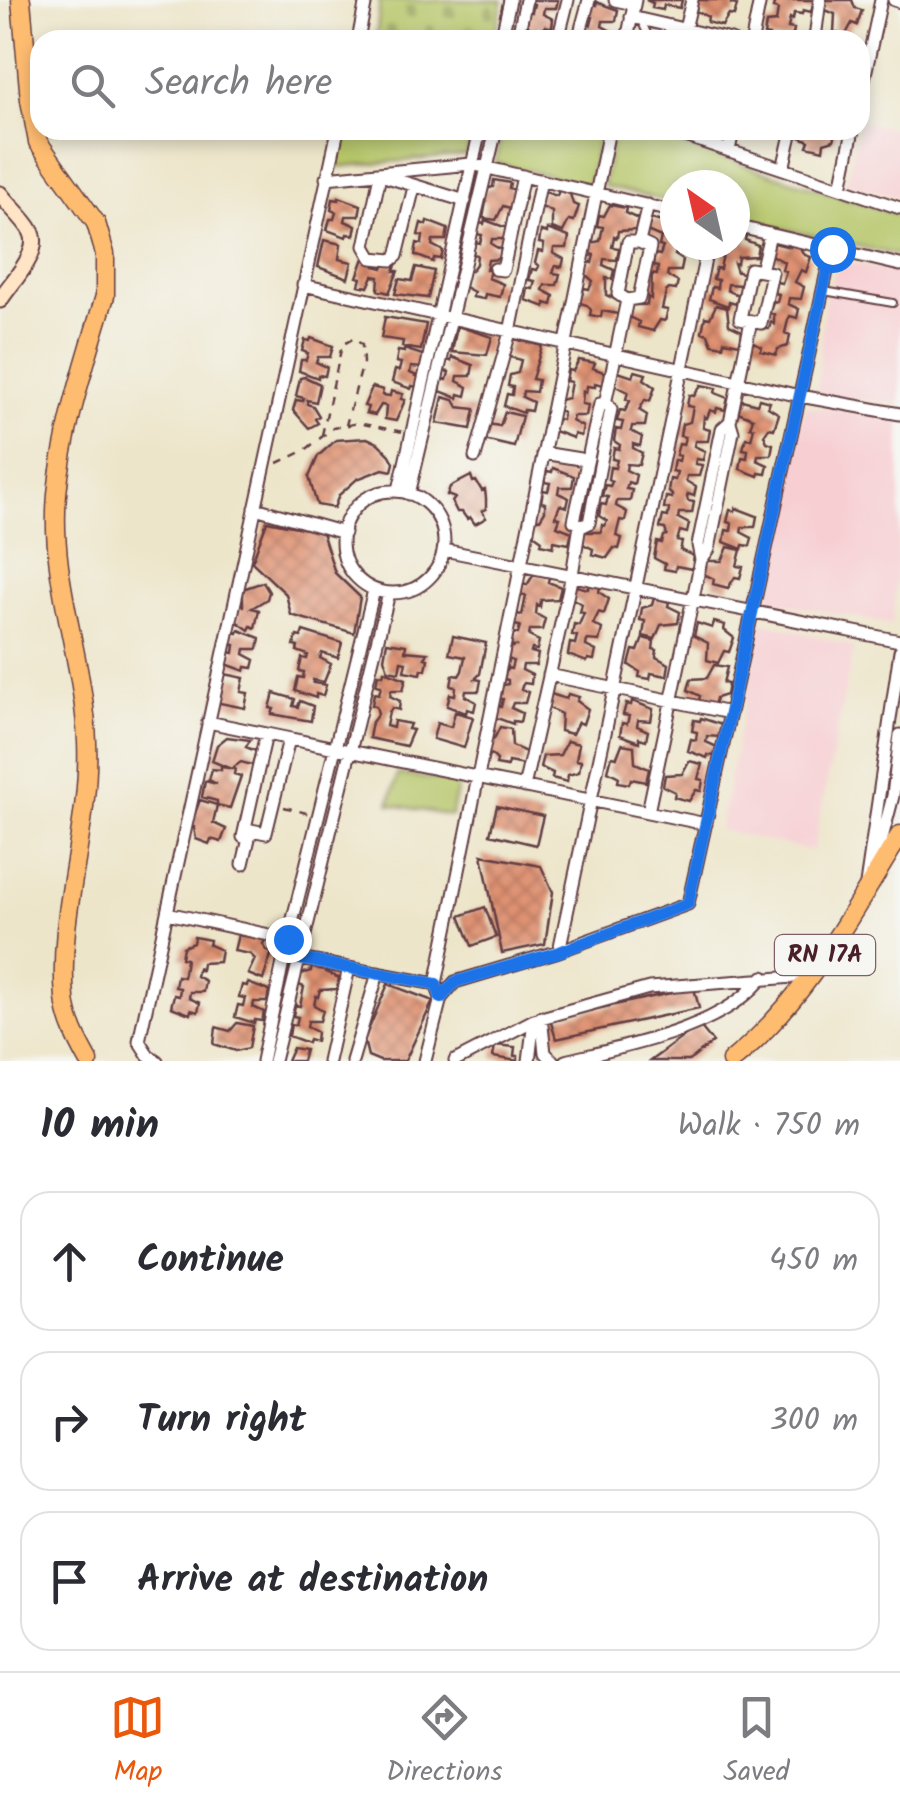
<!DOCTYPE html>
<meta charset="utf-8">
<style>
body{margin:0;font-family:Kalam,sans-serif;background:#f7f7f7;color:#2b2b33}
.compass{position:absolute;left:660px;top:170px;width:90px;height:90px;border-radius:50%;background:#fff;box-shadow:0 5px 15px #0003;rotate:326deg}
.stop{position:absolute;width:30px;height:30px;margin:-22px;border:8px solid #1a73e8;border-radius:50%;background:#fff}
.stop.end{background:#1a73e8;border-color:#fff;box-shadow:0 2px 10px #0008}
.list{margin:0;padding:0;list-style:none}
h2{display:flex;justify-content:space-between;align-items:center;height:130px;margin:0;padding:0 40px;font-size:42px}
h2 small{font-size:32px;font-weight:400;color:#7c7c81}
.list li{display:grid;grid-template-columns:65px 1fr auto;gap:30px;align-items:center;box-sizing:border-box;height:140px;margin:0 20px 20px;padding:0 20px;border:2px solid #e1e1e2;border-radius:30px}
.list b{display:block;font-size:38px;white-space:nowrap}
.list em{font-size:32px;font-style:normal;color:#7c7c81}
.icon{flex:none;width:55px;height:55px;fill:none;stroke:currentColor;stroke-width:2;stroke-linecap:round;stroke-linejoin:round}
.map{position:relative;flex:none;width:900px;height:1061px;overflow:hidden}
.search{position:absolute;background:#fff;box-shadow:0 5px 15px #0003;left:30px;right:30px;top:30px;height:110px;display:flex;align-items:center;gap:25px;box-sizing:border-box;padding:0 35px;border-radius:30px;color:#7c7c81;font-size:38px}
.sheet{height:610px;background:#fff}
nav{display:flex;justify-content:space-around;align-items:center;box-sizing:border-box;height:140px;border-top:2px solid #e1e1e2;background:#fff;font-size:28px;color:#7c7c81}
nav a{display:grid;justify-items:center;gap:5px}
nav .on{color:#ea580c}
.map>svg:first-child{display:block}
.built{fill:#f7cfd3}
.grass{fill:#b6c669;stroke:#80724a;stroke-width:2.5}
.cemetery{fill:url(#cemetery-stones);stroke:#80724a;stroke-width:2.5}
.building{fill:url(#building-cross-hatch)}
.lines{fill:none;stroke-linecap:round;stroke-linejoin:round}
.lane-casing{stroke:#623d43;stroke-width:10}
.street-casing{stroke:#623d43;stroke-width:15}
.secondary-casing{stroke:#623d43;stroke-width:19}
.primary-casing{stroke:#623d43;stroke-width:21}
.path{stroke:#623d43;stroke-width:2.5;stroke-dasharray:8 8;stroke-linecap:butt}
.lane{stroke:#fff;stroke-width:6}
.street{stroke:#fff;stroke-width:11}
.secondary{stroke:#ffe4c6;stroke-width:15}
.primary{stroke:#febc70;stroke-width:18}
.route{stroke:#1a73e8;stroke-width:12}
.labels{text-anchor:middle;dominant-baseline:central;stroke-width:10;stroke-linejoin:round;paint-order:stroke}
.shield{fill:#f6f6f2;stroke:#7e6067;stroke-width:2.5}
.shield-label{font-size:25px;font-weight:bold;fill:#4a1f2b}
</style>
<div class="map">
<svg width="900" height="1061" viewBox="0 0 900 1061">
<defs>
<pattern id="cemetery-stones" width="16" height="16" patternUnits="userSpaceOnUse" patternTransform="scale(2.5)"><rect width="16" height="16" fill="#b6c669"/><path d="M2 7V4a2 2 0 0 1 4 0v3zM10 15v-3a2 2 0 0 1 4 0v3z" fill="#96a057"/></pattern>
<pattern id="building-cross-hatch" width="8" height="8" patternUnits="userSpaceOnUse" patternTransform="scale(2.5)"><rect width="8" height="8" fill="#df9171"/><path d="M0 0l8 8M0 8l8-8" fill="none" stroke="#b7765d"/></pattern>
</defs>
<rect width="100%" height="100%" fill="#f6f6f2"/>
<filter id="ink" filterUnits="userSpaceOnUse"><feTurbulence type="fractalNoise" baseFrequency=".01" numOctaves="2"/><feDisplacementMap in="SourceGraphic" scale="20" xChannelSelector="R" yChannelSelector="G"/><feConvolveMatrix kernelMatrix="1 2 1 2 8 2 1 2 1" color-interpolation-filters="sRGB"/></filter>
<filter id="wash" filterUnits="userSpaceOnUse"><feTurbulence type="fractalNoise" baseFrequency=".0048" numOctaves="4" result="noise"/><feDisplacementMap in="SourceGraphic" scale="40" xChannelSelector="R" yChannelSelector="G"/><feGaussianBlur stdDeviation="2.25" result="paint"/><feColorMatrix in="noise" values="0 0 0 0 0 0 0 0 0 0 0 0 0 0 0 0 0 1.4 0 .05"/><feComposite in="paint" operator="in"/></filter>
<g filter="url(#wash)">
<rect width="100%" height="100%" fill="#ede5c9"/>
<path class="built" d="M860 121 900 130V198L846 184Z
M839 260 900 273V404L817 394 824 302Z
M805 406 900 418V529L892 625 769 600Z
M762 621 854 647 813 851 719 830Z"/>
<path class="grass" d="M343 130H472L467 155 335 167Z
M503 130H600L589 185 495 163Z
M614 130H635L900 215V256L735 217V185H675V203L603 186Z
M398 774 459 783 451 816 389 804Z"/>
<path class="cemetery" d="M380 0H503L494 40H376Z"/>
<g id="blocks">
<path class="building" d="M523 0H558L556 8H544L543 14 553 19 552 28 545 26 542 30 544 40H520L531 29 525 23 527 11 532 12 534 4Z
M646 0H682L680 8 664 5 663 10 652 8 653 3Z
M698 0H732L731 4 737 5 734 16 729 15 722 26 707 22 708 17 696 11Z
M775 0H814L811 12 803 10 802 14 794 13 793 20 790 18 788 28 794 29 792 40H768L769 36 764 35 766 23 776 22 778 9 773 8Z
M824 0H852L855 8 862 10 857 25 852 23 845 36 834 32 835 14 821 8Z
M596 2 618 10 616 21H603L602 26 613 32 611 40H591L584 36 587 24 591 25 593 17 588 16 590 4 596 5Z
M797 130H837L834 140 824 143 823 150 807 146 809 141 796 135Z
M494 180 510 183 509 188 516 190 515 204 511 203 510 208 503 206 496 220 483 218 486 202 481 201 483 190 493 187Z
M559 190 570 194 573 204 579 206 574 221 569 220 563 232 552 228V212L538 205 542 191 557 196Z
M339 197 361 205 359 216H346L345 221 356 226 354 235 347 234 346 237 327 230 330 219H334L336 212 331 210 333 199 339 200Z
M610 205 626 208 625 213 638 219 635 230 618 231 617 238 614 237 612 247 619 248 617 260 604 259 603 265 614 270 612 279 606 278V295L621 302 618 314 602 311 601 317 590 315 591 310 587 305 580 303 584 288 589 289 593 281 585 274 588 262 592 263 594 255 589 254 591 243 600 241 603 227 597 226 599 215 604 216Z
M668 218 675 220V245H679L675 255 683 260 681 271H668L667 276 678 282 676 290 669 289 666 292 662 309 668 310 665 321 660 320 653 331 638 327 639 322 627 316 630 305H647L648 297 651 299 652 274 657 275 658 267 653 266 655 254 660 255 663 247 659 246 661 237 647 231 651 219 666 223Z
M485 220 507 228 504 239H492L491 244 501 250 500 259 488 260 486 270H490L488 278 503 284 500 297 485 294 484 299 472 297 474 292 463 286 466 270 471 271 476 264 477 255 473 254 475 242 480 243 482 235 477 234 479 223 484 224Z
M427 221 448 229 446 240H433L432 245 443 251 441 259 434 258 433 262 415 255 417 243 422 244 423 236 418 235 421 223 426 225Z
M547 229 569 237 567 248H554L553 253 564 259 562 267 555 266 554 270 553 273 560 274 557 285H545L543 290 554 296 552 305 545 303V307L526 300 528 288 533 289 535 281 529 280 532 269 537 270 539 266 535 263 538 251 543 252 544 244 539 243 541 231 547 233Z
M735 232 746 235 745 240 758 245 756 256 738 257 737 264 734 263 737 272 743 273 741 285 728 284 727 290 738 295 736 304 729 302 728 306 709 299 712 287 717 288 718 280 713 279 716 268 720 269 723 254 717 253 719 245H735Z
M324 240 341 244 339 259 352 262 348 278 318 267Z
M791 242 802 245 801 250 805 255 811 257 806 272 801 270 795 282 804 287 801 299 789 298 788 304 799 309 797 318 790 316 788 320 785 333 790 335 788 346 778 349 776 355 761 351 762 347 750 341 752 329H769L771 322 774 324V314L770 313 773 301 777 302 779 294 774 293 776 282 782 283 786 271 782 270 784 262 771 255 774 243 790 247Z
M364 258 376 261 375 266 383 268 384 263 396 265 394 271H398L389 293 378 290 379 277 373 276 368 287 359 285 361 278 357 277Z
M416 267 434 271 428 298 395 294 399 279 412 281Z
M716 305 727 308 729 325 742 331 740 344 724 341 723 346 712 344 708 334 702 332 705 317 710 318Z
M385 317 426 324 421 350 402 347 403 341 381 338Z
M457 326 492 337 487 355 452 352Z
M311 338 333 346 330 357H318L316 362 327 367 325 376 318 375V378L299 371 301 360H306L308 353 302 351 305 340 310 341Z
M511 338 542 346 532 379 538 380 536 392 523 391 522 397 533 402 531 411 524 410 523 413 504 406 507 394 512 395 513 387 508 386 510 375 518 373 521 360 506 356Z
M404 349 426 356 424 368 411 367 410 373 421 378 419 387 412 386 411 389 392 382 395 370 399 371 401 363 396 362 398 351 404 352Z
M452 357 473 365 471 376H458L457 381 468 387 466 396 459 394 458 398 440 391 442 379 447 380 449 372 443 371 446 360 451 361Z
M579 360 595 363 593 368 606 373 604 385 595 383V387L587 386 586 393 583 391 582 404 588 405 586 416H573L572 421 583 427 581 436 574 434 573 438 554 431 557 419 562 420 563 412 558 411 560 400 568 398 571 382 566 381 568 370 573 371Z
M635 371 646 374 644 379 655 387 650 401 645 400 639 410 647 415 645 426H632L631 431 642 437 640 446 633 444V448L642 453 639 465 627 464 626 470 636 475 634 484 628 482 627 486 626 489 632 490 630 501H617L616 506 627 512 625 521 620 520 616 536 622 538 619 549 614 548 607 558 592 554 593 549 581 543 584 532H601L602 525 605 526 607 521 599 516 601 504 606 505 608 497 602 496 605 485 610 486 612 482 608 479 610 467 615 468 617 460 612 459 614 448 619 449 620 445 614 441 616 429 621 430 623 422 617 421 620 410 625 411 630 401 626 399 628 392 614 385 618 372 633 377Z
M305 377 320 384 316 402 307 400V404L313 406 319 416 315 419 318 423 309 428 293 410 296 400 303 401 304 398 296 396 300 378Z
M701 385 716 388 715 393 728 398 725 410 717 408 716 412 710 410 707 418 704 416 703 428 710 430 708 441H695L694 446 705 451 703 460 696 459 695 464 702 465 699 476H687L686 481 696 487 694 496 688 494 687 497 688 501 694 502 692 513H679L678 518 689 524 687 533 680 531 677 541 682 542 680 550 694 556 692 569 676 566 675 571 664 569 665 564 654 558 657 542 662 543 664 536 667 535 665 529 660 528 663 516 668 517 669 509 664 508 666 497 672 498V495L668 491 670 479 675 480 677 472 672 471 674 460 679 461 680 456 676 455 679 444 683 445 685 437 680 436 682 424 690 422 693 407 687 406 689 395 694 396Z
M372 387 383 390 382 395 390 396 391 391 403 394 401 399 405 400 396 421 385 419 386 406 381 405 375 415 366 413 368 407 364 406Z
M443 397 454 400 458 407 475 409 471 429 437 423Z
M759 399 770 402 768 407 779 414 774 429 769 428 764 435 767 442 773 444 771 455H758L757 460 768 465 766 474 759 473 758 476 740 469 742 457 747 458 748 450 743 449 746 438 751 439 754 428 750 427 753 418 738 412 742 400 757 404Z
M505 412 522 416 514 447 484 440 487 424 500 426Z
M367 438 378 443 390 455 394 463 392 471 383 469 357 479 339 495 334 508 317 505 309 477 318 456 336 440Z
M553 468 574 476 572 487H559L558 493 569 498 567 507 560 505 555 517 560 518 557 526 572 532 569 544 554 541 553 547 541 544 542 540 532 533 535 518 540 519 545 511V503L541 502 543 490 548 491 550 483 544 482 547 471 552 472Z
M471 476 473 482 476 481 482 491 485 490 486 498V509L482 511 486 518 475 524 470 517 467 519 462 512H457L452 502 455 498 447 495 450 487Z
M736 508 757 516 755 527H742L741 532 752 538 750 546 743 545 742 549 724 542 726 530 731 531 732 523 727 522 730 510 735 511Z
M267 521 322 532 335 573 360 597 354 633 291 615 286 594 252 562Z
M728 547 741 550 737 566 743 567 740 578 735 577 728 588 713 584 714 579 702 573 705 561H722Z
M534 574 549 577 548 582 561 587 558 599 541 600 540 607 537 605 536 614 545 619 542 630H530L529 636 539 641 537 650 532 649 531 652 538 654 536 665H523L522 670 532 675 531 684 524 683 522 686 521 690 528 692 525 703H513L511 708 522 713 520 722 513 721V724L494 717 496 706 501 707 503 699 497 698 500 686 508 684V680L504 679 507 668 511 669 513 661 508 659 510 648 515 646 511 645 513 633 518 634 520 626 514 625 517 614 522 615 526 596 520 595 522 584 527 585Z
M263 582 269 592 267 599 252 608 259 610 255 628 251 626 249 630 236 621 240 602 243 605V589Z
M589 584 600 587 599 592 609 599 604 614 599 612 593 624 602 629 599 641 587 640 586 646 596 651 594 660 588 659 587 662 568 655 570 643 575 644 577 636 572 635 574 624 579 625 584 613 580 612 582 604 569 597 572 585 588 589Z
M654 598 669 602 668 606 680 612 678 623 661 625 655 639 643 636 645 621 640 620 642 608 652 605Z
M714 622 725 625 724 630 734 638 729 652 724 651 718 663 707 660 708 643 694 636 697 623 712 628Z
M239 630 260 638 258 649H245L244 654 255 660 253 668 246 667 245 671 226 664 229 652 234 653 235 645 230 644 232 632 238 633Z
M303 631 342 643 338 658 322 653 320 658 331 664 324 682 313 680V683L326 685 323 696 316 694V698L295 691 298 677 303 678 304 672 299 671 302 658 307 659 308 655 297 651 298 647 294 646 297 636 301 637Z
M453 636 486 643 480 674 475 679 481 680 479 691H466L465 696 476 702 474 711 467 709 466 713 447 706 450 694 455 695 456 687 451 686 453 675 459 676 462 671 465 657 449 654Z
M643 638 654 641 653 649 657 650 656 657 669 664 667 676 651 673 650 679 639 677 640 672 629 665 633 650 638 651Z
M387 642 406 645 405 651 428 653 425 658 428 659 426 670 422 669 421 674 404 671 406 662 401 661 399 672 388 670 384 658Z
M714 665 727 667 723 683 728 684 726 695 716 698 714 705 699 701 700 696 688 690 691 679 707 678Z
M384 671 406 679 403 690H391L390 696 400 701 399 710 392 708 389 712 386 726 393 728 394 721 410 724 408 729 413 730 406 746 369 738 372 722 378 714 376 706 372 705 374 693 379 694 381 686 376 685 378 674 383 675Z
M225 674 244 678 241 692 248 693 245 708 215 702 217 691 221 692Z
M274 693 295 699 293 706 298 707 300 701 313 706 311 721 272 714 274 709 270 708Z
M551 694 566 699 568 694 579 697 577 701 588 709 583 724 578 722 572 734 560 731 561 714 547 707Z
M632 701 653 709 651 721 638 720 637 726 648 731 646 740 639 738V742L620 735 622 723 627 724 629 716 623 715 626 704 631 705Z
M455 712 473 717 464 748 433 739 437 723 451 727Z
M701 718 722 725 720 737 707 736 706 742 717 747 715 756 708 755 707 758 688 751 691 739 696 740 697 732 692 731 694 720 700 721Z
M500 727 511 729 512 746 526 752 524 765 508 762 507 767 496 765 497 760 492 755 486 753 489 738 494 739Z
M227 737 250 740 246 747 256 751 252 765 241 762 231 769 212 761 217 745Z
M567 741 579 744 576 760 581 761 579 772 568 775 567 782 552 778 553 773 540 767 543 756 560 755Z
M622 744 634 746 635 763 649 769 646 782 631 779 629 784 618 782 619 777 608 771 612 756 617 757Z
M689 761 702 764 698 779 703 780 701 791 696 790 689 801 674 797 675 792 663 786 665 775 682 774Z
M221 767 235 769 234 774 241 776 230 808 217 805V801L202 797 205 781 217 784 209 780 212 769 221 770Z
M200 800 217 805 213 823 226 829 221 842 211 839 209 844 196 839 194 827 190 826Z
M497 806 543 816 536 845 490 834Z
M482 855 541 866 553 892 545 944 502 953Z
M485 907 496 937 472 946 460 916Z
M238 935 266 939 263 944 267 951 272 952 263 980 248 974 255 959 250 954 234 951Z
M194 937 210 940 209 945 221 950 219 962 202 963 201 970 198 968 196 976 205 981 203 992H190L189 998 200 1003 198 1012 191 1010 190 1014 171 1007 174 995 179 996 180 988 175 987 177 976 183 977 184 973 186 959 181 958 183 947 193 943Z
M312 964 327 967 326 972 339 978 337 989 320 990 318 997 316 996 314 1005 323 1010 320 1021H308L307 1027 317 1032 316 1041 309 1039 308 1043 289 1036 291 1024 296 1025 298 1017 293 1016 295 1005 300 1006 304 987 299 985 301 974 311 971Z
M248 983 269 991 267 1002H254L253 1007 264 1012 262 1021 255 1020 254 1023 235 1017 238 1005 243 1006 245 998 239 997 242 985 247 986Z
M388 984 433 1001 405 1061H380L368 1056 364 1040Z
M694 988 699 1008 556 1039 550 1019Z
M237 1023 253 1026 249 1048 236 1051 214 1044 216 1027 230 1031Z
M699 1025 713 1042 689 1061H650Z
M495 1045 515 1047 514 1056H518V1061L493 1057Z
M293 1048 305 1050 302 1061H287Z"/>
</g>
</g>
<g filter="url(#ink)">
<use href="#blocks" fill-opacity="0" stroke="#623d43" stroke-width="2.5"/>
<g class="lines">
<defs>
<path id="lane" d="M641 20 650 40
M824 291 893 303"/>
<path id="street" d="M615 0 634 4
M894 0 900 2
M631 17 731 40
M685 29 692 0
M815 38 820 0
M358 40 366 0
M501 40 510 0
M517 40 526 0
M558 40 568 0
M578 40 589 0
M627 40 635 0
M752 40 760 0
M860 98 881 0
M609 130 436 984 441 998 455 982 559 951 688 904 832 249
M667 130 900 208
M729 151 733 130
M783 169 792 130
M380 175 365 246 372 258 392 260 397 256 414 187
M384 176 465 201
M326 178 471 164 675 212
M841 188 853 130
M735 226 900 265
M495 269 503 270 523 176
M750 269 772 273 761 323 740 319Z
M761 271 770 234
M303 285 800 396 900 414
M627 300 639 298 650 247 639 242
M600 404H607L611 409 589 523 583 526 574 521Z
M605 404 627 300 618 294 628 242H639L648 205
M730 422 733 432 709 549 701 560 698 545 722 429Z
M730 422 751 321
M543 453 586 460
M475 457 510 332 541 180
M399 490 480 130
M342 542a51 51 0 1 1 102 0a51 51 0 1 1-102 0Z
M409 494 496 130
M255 508 344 533
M444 550 900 641
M549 675 730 713
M208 722 706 824
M524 787 572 575 580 525
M648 812 701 560
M243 837 266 734
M243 864 251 830 266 833 289 739
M875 865 893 796 900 735
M866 884 900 651
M167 913 288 939 299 959 436 984
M559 951 708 245
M541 1017 545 1053 553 1061
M157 1061 148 1055 139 1041 338 130
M262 1061 288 939 374 590
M274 1061 389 593
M328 1061 349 968
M352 1061 378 973
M425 1061 441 998
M455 1061 534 1020 649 988 794 977 812 965
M529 1061 534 1020
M565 1061C627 1046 723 1029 763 977"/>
<path id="secondary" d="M0 194C9 206 24 218 31 231 43 252 10 283 0 300"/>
<path id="primary" d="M21 0 30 100 38 142 96 223 105 254V296C86 360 63 428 57 494 49 579 84 658 87 742 91 827 57 912 65 998 67 1021 78 1041 89 1061
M731 1061C805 1002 851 914 900 835"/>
</defs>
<use href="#lane" class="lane-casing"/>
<use href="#street" class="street-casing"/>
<use href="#secondary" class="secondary-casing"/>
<use href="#primary" class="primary-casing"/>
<path class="path" d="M322 435 342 345 354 338 362 345 363 363 346 425
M278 463 304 451 333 428 358 423 403 432
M284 807 310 814"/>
<use href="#lane" class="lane"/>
<use href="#street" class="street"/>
<use href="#secondary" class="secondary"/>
<use href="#primary" class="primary"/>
</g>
</g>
<g class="lines" filter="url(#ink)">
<path class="route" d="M288 939 300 959 436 984 441 998 455 982 559 952 688 904 832 249"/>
</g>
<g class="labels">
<rect class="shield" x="775" y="935" width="100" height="40" rx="8"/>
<g class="shield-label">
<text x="825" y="955">RN 17A</text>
</g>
</g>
</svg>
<svg class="compass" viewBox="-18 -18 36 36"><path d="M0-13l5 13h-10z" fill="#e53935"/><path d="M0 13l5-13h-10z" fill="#7c7c81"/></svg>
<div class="stop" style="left:832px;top:249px"></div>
<div class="stop end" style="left:288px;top:939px"></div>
<div class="search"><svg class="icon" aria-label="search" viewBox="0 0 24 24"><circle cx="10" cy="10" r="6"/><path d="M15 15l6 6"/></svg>Search here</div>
</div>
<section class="sheet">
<h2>10 min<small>Walk · 750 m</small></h2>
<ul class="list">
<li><svg class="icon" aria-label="ahead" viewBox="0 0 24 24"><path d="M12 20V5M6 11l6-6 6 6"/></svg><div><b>Continue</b></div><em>450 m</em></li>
<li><svg class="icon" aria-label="right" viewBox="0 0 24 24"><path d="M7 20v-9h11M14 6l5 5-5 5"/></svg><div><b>Turn right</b></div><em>300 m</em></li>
<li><svg class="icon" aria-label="arrive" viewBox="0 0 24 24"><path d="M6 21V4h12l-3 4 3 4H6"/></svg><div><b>Arrive at destination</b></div></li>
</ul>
</section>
<nav>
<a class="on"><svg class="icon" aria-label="map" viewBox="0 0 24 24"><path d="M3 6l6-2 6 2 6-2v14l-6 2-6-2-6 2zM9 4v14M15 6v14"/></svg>Map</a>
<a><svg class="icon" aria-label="directions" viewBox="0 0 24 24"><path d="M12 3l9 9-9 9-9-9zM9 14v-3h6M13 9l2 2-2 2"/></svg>Directions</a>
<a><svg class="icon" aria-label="saved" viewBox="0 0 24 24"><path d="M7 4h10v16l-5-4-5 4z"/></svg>Saved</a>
</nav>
